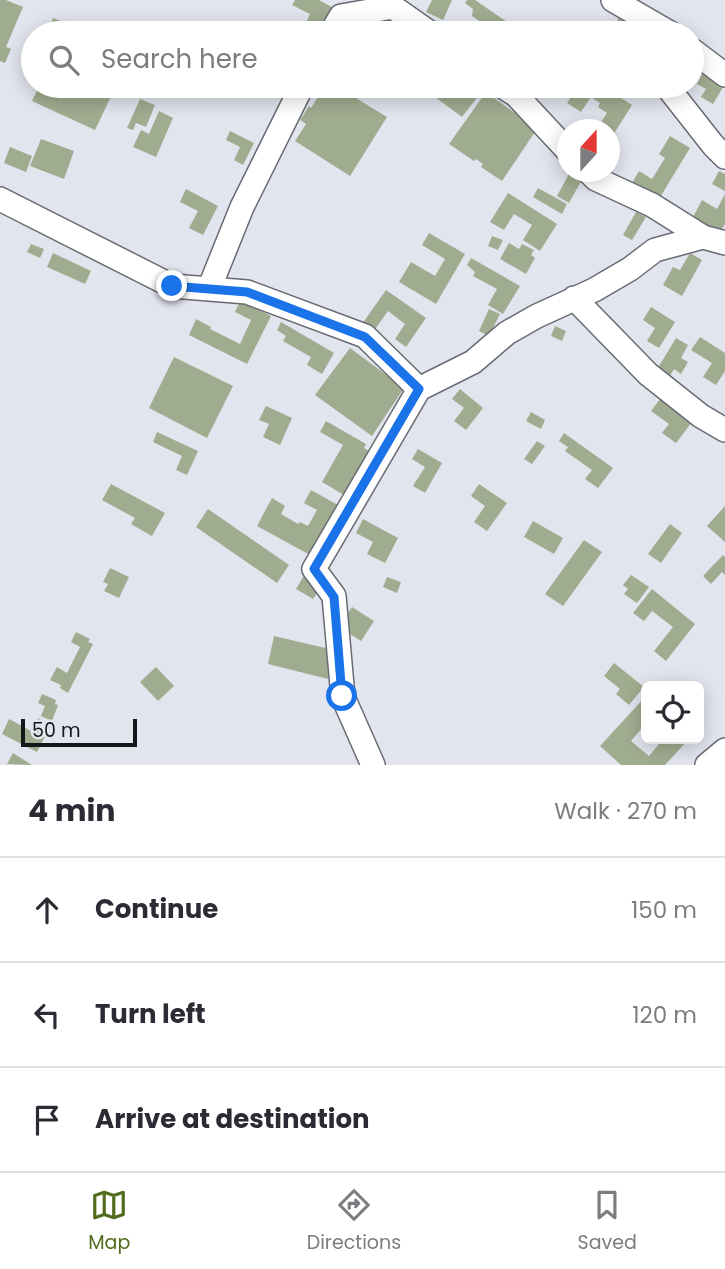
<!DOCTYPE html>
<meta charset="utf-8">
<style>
body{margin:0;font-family:Poppins,sans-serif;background:#f2f2f3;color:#2b2b33}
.controls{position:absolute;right:21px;bottom:21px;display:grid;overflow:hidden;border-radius:10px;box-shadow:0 4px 18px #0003}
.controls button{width:63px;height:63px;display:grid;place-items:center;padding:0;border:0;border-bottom:2px solid #e1e1e2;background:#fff;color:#2b2b33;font:35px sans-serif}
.compass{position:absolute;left:557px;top:119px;width:63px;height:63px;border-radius:50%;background:#fff;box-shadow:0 4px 18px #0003;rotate:21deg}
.scale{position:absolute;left:21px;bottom:18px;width:116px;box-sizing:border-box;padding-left:7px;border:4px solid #151619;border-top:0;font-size:19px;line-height:24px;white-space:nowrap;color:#151619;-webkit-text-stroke:5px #e2e4ee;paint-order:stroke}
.stop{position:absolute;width:21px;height:21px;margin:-16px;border:5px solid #1a73e8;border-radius:50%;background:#fff}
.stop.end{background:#1a73e8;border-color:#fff;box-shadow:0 2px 7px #0008}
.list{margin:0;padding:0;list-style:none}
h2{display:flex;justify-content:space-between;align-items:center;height:91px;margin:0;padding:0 28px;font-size:30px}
h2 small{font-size:23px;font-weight:400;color:#7c7c81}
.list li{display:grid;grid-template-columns:46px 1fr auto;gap:21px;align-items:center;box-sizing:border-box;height:105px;padding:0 28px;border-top:2px solid #e1e1e2}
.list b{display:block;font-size:26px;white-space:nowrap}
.list em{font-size:23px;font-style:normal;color:#7c7c81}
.icon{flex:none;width:38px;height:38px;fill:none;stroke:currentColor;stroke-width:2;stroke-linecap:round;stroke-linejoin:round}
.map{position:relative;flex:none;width:725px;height:765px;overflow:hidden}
.search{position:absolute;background:#fff;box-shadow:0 4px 18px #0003;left:21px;right:21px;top:21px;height:77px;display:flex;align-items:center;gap:18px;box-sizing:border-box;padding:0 24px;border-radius:38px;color:#7c7c81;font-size:26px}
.sheet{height:406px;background:#fff}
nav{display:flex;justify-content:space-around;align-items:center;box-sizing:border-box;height:98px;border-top:2px solid #e1e1e2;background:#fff;font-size:19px;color:#7c7c81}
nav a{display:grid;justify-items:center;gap:4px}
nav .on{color:#516c1e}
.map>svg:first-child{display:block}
.building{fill:#a0ac90}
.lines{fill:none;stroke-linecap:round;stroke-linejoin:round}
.minor-casing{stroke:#686b73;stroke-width:26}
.minor{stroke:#fff;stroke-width:23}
.route{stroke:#1a73e8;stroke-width:9}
</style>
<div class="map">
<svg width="725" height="765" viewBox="0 0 725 765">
<rect width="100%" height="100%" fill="#e2e4ee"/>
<path class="building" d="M0 0H6L23 7 6 47 11 49 5 63 0 61Z
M295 0H319L332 7 319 33H312L303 29 310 14 292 5Z
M432 0H452L443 20 426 12Z
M467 0H475L523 33H490L492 30 472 16 473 9 465 3Z
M620 16 641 30 638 33H630L620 27 616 33H609Z
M53 18 73 26 72 28 77 30 76 33H47Z
M703 72 725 84 713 104 701 97 706 89 697 84Z
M39 86H116L95 130 32 101Z
M325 86H336L387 117 350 176 295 141 306 124 300 120 309 106 311 108Z
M420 86H477L483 90 462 117Z
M579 86H602L632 105 610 140V130H596L607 113 598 107 600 103 591 97 581 112 567 103Z
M486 92 537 129 502 181 481 167 483 164 476 159 474 161 449 144Z
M140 99 155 105 146 127 136 123 133 130 127 128Z
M159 111 173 118 156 157 133 147 141 130 149 134Z
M230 131 254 143 243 165 234 160 240 147 226 140Z
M670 136 690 148 659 199 632 183 639 171 652 179 665 158 659 154Z
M41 139 74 151 64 179 30 166Z
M10 147 32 156 26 172 4 163Z
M719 171 725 174V191L712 184Z
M570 172H576L584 176 569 203 557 196Z
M538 188 567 204 562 214 533 197Z
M186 189 218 206 203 235 189 228 198 211 180 202Z
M508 193 557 224 540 251 523 240 532 225 514 214 504 230 490 222Z
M725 194V224L720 232 693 217 702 200 717 209Z
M636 212 646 217 632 240 623 235Z
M429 233 465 254 436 304 399 282 411 262 435 276 445 259 422 245Z
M492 236 503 240 498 250 488 246Z
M509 243 519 249 522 244 534 250 531 255 535 258 526 274 500 259Z
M31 244 44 249 40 258 27 252Z
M53 253 91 271 85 284 47 267Z
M690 253 702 260 682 296 663 285 673 267 680 270Z
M471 258 520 286 503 314 488 305 497 289 473 276 475 272 467 265Z
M386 290 426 318 406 347 395 339 405 324 388 311 373 332 362 324Z
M240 301 271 316 247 364 189 335 196 319 211 327 210 329 240 344 251 320 235 312Z
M651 307 675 322 659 348 647 341 655 328 643 320Z
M489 309 500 314 489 336 479 331Z
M281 322 334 353 322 374 307 365 311 357 283 341 286 336 277 330Z
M555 326 566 331 562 341 551 336Z
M700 337 725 353V371L716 385 703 377 712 363 691 350Z
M676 338 688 345 681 358 688 362 681 374 674 369 668 379 656 371Z
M350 348 404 388 372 436 315 395Z
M174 357 233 386 207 438 149 408Z
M460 389 483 408 466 430 454 421 464 408 452 399Z
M660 399 692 422 676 443 662 433 669 424 651 411Z
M266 406 292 418 280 445 263 437 269 424 259 420Z
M531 412 545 420 541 429 526 421Z
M326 421 366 444 364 448 369 451 344 495 322 482 343 445 320 432Z
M157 432 198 451 187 475 176 470 182 456 153 442Z
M564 433 613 468 598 488 585 479 592 470 565 451 568 447 559 441Z
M537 441 545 446 532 464 524 459Z
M418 449 442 463 425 493 413 486 425 467 412 459Z
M111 484 165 513 152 536 131 524 135 518 102 500Z
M479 484 507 503 487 531 474 522 485 506 471 496Z
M311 490 338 505 310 555 257 526 272 498 285 506 281 514 298 524 300 522 308 526 317 510 304 503Z
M725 506V542L707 526Z
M208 509 289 565 277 583 196 527Z
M363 519 398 538 385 563 367 554 373 542 356 533Z
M533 521 563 538 554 554 524 537Z
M670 524 682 533 661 563 648 554Z
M584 540 602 552 563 606 545 594Z
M723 555 725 557V575L722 572 711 584 703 576Z
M110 568 129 577 119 598 104 591 108 584 103 582Z
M305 574 322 585 313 599 296 589Z
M631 575 649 587 637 603 624 594 628 589 623 585Z
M387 577 401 582 397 593 383 587Z
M652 589 695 624 666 661 654 651 673 627 652 611 644 621 633 613Z
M352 607 374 621 361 641 339 627Z
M76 632 90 639 88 642 93 644 68 693 60 688 61 685 50 680 57 667 67 673 80 647 71 642Z
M274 636 334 650 328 679 268 664Z
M614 663 644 687 629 705 616 694 620 689 604 676Z
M156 667 174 686 158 701 140 682Z
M42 694 56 700 55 704 58 705 52 721 41 716 45 706 38 703Z
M646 696V723L631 741 649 756 663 739H689L665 765H621L600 746Z
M38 718 51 725 37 752 2 734 9 719 31 731Z
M13 753 32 765 7 764Z"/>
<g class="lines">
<defs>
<path id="minor" d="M613 0 670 33
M331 33 341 16 393 7 430 33
M692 50 725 75
M502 86 516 95 568 151
M671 86 669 89 713 145 725 157
M589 172 596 179 652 205 703 237
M0 199 172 286 247 292 365 336 419 389 314 569 334 596 343 697 373 765
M209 289 242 207 302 86
M574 298 648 374 701 416 725 430
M419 389 473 362 507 333 537 316 594 290 630 269 655 250 703 237 725 243
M707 765 725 750"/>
</defs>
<use href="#minor" class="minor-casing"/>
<use href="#minor" class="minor"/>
</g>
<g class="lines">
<path class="route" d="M172 286 247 292 365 337 419 389 314 569 334 597 342 696"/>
</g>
</svg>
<div class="controls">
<button><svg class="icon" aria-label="locate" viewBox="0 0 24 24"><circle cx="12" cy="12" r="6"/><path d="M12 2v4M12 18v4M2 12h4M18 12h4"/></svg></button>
</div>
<svg class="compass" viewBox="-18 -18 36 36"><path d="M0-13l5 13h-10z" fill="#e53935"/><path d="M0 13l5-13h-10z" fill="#7c7c81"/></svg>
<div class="scale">50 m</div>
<div class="stop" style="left:342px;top:696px"></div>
<div class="stop end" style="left:172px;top:286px"></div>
<div class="search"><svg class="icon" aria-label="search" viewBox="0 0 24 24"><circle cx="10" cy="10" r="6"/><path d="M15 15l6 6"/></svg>Search here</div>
</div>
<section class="sheet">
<h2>4 min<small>Walk · 270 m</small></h2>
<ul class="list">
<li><svg class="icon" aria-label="ahead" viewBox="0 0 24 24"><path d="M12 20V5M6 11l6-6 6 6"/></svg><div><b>Continue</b></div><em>150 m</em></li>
<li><svg class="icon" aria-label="left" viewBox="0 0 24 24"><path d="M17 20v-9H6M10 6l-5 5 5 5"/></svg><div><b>Turn left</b></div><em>120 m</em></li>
<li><svg class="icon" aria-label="arrive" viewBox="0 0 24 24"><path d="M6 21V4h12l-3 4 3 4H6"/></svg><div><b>Arrive at destination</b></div></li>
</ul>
</section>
<nav>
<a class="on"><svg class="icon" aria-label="map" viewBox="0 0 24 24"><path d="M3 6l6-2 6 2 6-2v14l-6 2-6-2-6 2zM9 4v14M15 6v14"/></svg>Map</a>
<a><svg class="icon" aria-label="directions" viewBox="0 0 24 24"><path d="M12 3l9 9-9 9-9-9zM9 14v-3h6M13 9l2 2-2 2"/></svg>Directions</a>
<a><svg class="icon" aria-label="saved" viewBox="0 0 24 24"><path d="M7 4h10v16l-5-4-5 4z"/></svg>Saved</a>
</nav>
